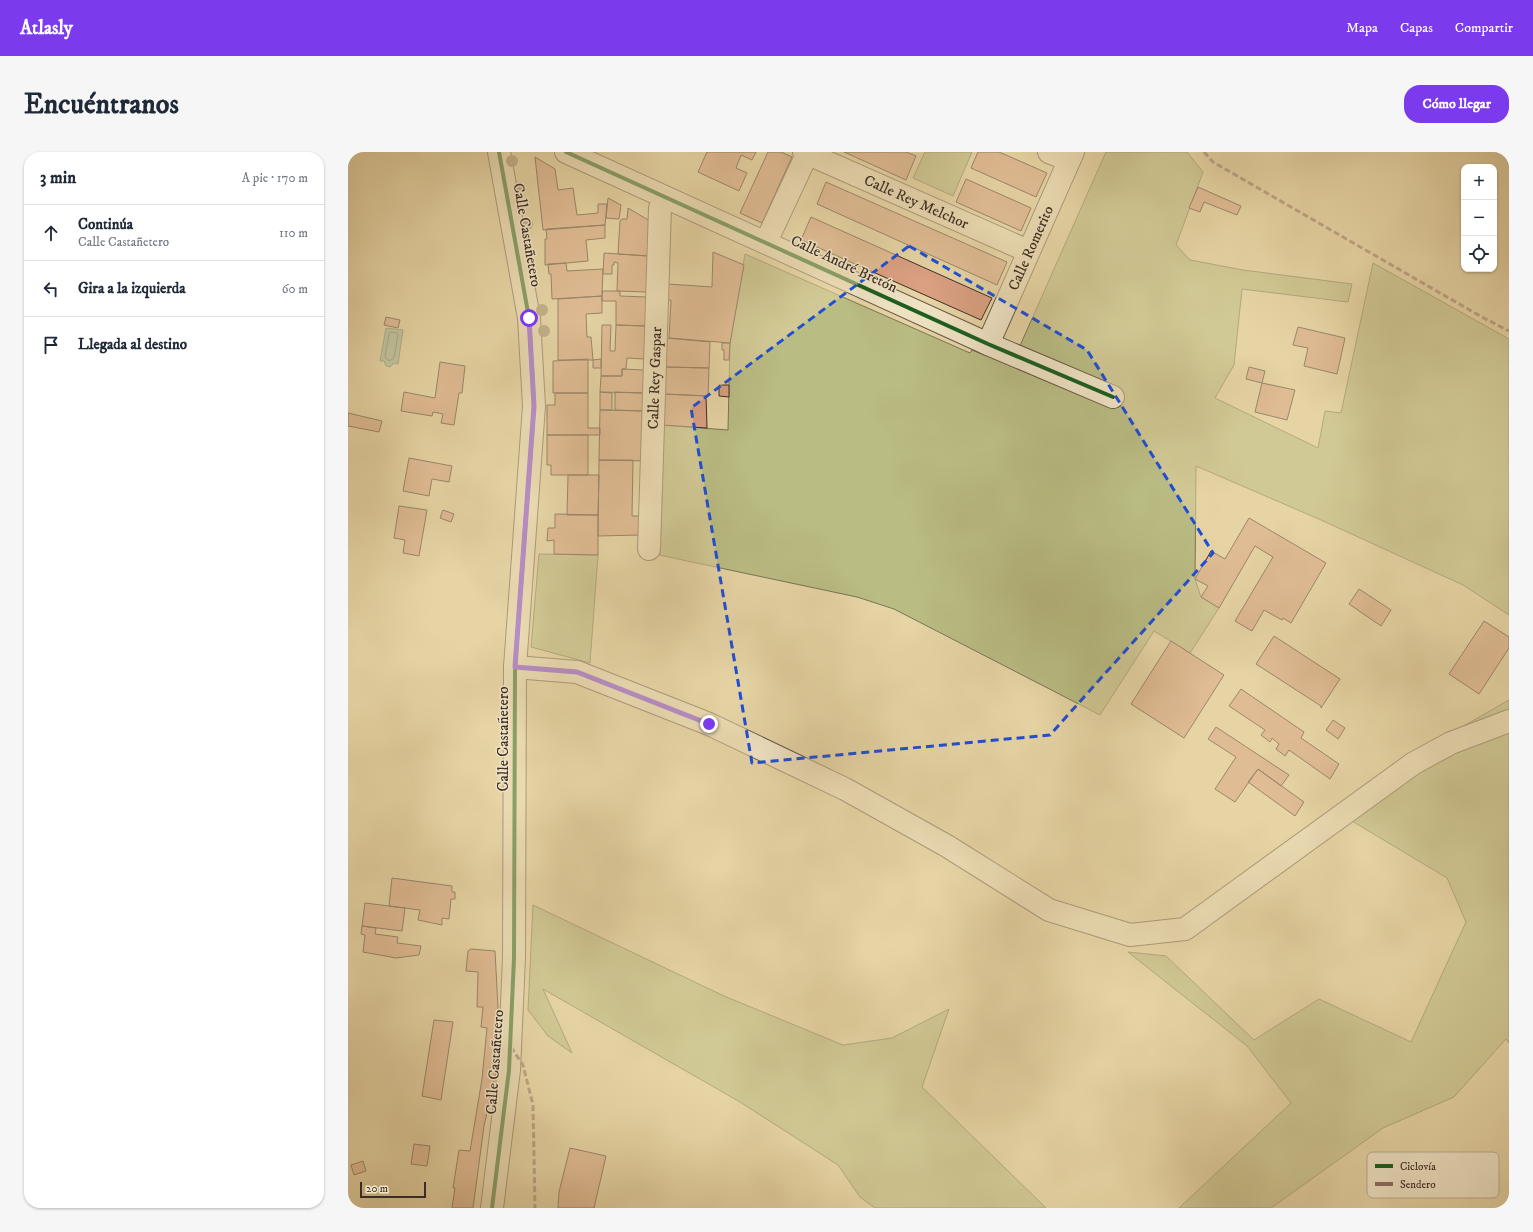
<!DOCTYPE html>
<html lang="es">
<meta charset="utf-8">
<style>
body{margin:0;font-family:"IM FELL DW Pica",serif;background:#f6f6f7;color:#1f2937}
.controls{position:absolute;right:12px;top:12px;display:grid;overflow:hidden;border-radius:8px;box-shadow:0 1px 3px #0004}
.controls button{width:36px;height:36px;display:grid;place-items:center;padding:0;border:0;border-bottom:1px solid #e0e1e3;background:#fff;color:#1f2937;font:20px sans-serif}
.scale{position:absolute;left:12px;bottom:10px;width:66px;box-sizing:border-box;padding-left:4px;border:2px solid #3c2d26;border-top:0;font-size:11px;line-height:14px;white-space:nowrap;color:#3c2d26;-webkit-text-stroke:3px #efe3c4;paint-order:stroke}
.stop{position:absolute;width:12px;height:12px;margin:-9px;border:3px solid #7c3aed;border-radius:50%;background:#fff}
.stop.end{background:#7c3aed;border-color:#fff;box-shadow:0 1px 4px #0008}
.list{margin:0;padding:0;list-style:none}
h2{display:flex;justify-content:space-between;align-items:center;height:52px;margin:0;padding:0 16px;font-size:17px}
h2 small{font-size:13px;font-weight:400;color:#747a83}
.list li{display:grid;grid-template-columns:26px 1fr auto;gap:12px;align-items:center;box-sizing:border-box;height:56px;padding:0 16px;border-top:1px solid #e0e1e3}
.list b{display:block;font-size:15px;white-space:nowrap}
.list p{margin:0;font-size:13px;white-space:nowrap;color:#747a83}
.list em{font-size:13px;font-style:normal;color:#747a83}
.icon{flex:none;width:22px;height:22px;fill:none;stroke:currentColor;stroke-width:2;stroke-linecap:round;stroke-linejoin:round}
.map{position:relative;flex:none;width:1161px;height:1056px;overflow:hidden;border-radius:16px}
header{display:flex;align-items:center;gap:24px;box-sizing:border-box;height:56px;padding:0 20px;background:#7c3aed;color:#fff}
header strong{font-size:19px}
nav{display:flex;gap:22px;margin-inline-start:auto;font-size:14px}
.intro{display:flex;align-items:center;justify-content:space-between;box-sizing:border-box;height:96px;padding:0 24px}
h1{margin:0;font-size:28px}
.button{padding:10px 18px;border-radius:16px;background:#7c3aed;color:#fff;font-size:14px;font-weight:700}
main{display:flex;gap:24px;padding:0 24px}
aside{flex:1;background:#fff;border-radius:16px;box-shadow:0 1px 3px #0004}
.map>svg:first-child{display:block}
.green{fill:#b9bc83;stroke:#7a7454}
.water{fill:#97b9a1;stroke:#738170}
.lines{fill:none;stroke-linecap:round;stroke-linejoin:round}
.shore{stroke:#6a7364;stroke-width:1}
.building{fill:#d9a081;stroke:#3c2d26}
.minor-casing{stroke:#665746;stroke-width:24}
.minor{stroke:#efe3c4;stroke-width:22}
.quiet{stroke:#8d6e63;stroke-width:3;stroke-dasharray:6 3;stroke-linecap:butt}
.cycleway-casing{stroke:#efe3c4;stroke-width:6}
.cycleway{stroke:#1b5e20;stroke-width:4}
.tree{fill:#968869}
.route{stroke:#7c3aed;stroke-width:5}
.marked{fill:none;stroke:#1d4ed8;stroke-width:3;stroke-dasharray:8 5;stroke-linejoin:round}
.labels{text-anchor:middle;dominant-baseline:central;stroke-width:3;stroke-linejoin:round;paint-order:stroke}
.street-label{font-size:15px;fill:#3c2d26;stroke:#efe3c4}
.key{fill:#efe3c4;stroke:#b9ac95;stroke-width:1}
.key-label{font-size:11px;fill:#3c2d26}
</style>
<header>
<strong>Atlasly</strong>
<nav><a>Mapa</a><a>Capas</a><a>Compartir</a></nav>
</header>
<div class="intro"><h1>Encuéntranos</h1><a class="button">Cómo llegar</a></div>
<main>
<aside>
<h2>3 min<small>A pie · 170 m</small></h2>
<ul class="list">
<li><svg class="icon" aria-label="ahead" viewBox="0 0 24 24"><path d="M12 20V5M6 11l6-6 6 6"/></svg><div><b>Continúa</b><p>Calle Castañetero</p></div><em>110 m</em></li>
<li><svg class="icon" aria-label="left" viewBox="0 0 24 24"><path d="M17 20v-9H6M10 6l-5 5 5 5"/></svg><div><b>Gira a la izquierda</b></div><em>60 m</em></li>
<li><svg class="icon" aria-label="arrive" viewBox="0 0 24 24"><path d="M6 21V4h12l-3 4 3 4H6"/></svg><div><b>Llegada al destino</b></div></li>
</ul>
</aside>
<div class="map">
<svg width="1161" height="1056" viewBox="0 0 1161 1056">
<rect width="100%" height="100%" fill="#e6d4a4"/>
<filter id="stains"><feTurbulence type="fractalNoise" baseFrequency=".005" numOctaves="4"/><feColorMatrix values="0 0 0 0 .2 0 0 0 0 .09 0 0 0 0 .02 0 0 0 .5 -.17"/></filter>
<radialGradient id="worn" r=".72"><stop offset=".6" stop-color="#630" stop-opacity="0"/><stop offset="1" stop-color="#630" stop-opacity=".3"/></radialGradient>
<path class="green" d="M577 0H624L605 44 565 26Z
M758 0H839L855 20 828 93 842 108 895 118 1004 132 1000 150 894 137 886 213 867 246 970 296 977 259 993 261 1025 111 1161 187V463L1115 433 973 368 848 314 847 427 853 445 871 456 842 501 806 479 752 563 546 457 509 445 311 403 314 273 380 278 382 191 397 102 622 201 624 198 663 214Z
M191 402 250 403 242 511 183 495Z
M1161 548V563L1077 596Z
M1161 576V891L1158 887 1106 945 1035 976 923 1056H831L943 951 899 894 780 800 818 804 906 888 971 847 1063 890 1118 770 1099 726 1004 669 1089 606Z
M185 753 376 844 495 893 544 886 601 857 574 935 698 1056H527L512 1045 490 1013 392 950 195 837 224 901 200 884 180 858Z"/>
<path class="water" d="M38 176 55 178 50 212 46 211 42 215 38 214 36 209H32Z"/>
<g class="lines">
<path class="shore" d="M43 180 49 181 50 183 46 206 41 209 37 204 41 182Z"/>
</g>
<path class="building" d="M359 0H408L404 8 393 3 388 16 399 21 391 39 350 20Z
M420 0H433L444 5 414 71 392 61Z
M496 0H558L568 4 558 28Z
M630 0H651L699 21 688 45 623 16Z
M187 5 207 17 210 38 225 36 229 63 250 61V52H259L257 73 195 78Z
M618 27 683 56 673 79 608 50Z
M478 30 659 110 649 133 469 52Z
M850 35 893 54 889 63 856 50 852 60 841 56Z
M260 46 273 53 271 67 258 66Z
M280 56 302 69 301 104 270 102 272 69 274 67H279Z
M463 65 644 146 633 168 453 88Z
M257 73V86L238 88 240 109 197 113V87H199L198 77Z
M365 100 396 113 382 191 321 186 323 148H319L320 132 364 135Z
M256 101 301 104 299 140 269 139 270 111 266 110V113H264V122H255Z
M218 111 219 119 255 117 254 144 204 147 203 122H201L200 112Z
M254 139H272V144L299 145 298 174 268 173V149H254Z
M254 144V161L238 162 239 185H243L245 208H210V147Z
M38 165 52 168 50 176 36 173Z
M254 173H263L262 199H267L268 173 298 174 297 207 279 206 278 217H274V224H253Z
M950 175 997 186 989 222 956 214 960 196 945 193Z
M318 186 362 190 361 216 317 215Z
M374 191H382L381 208H376V198H374Z
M240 207V241H205V209Z
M253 207V216H245V208Z
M92 210 117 214 114 241H111L106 273 93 271 95 262 85 260 84 264 53 259 56 240 87 246Z
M317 215 361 216 360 244 316 242Z
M901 215 917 219 914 231 947 238 939 268 907 260 914 231 898 227Z
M274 217 296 218V241L252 240 253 224H274Z
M371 233H381V245L371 244Z
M252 240 264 241V258H252Z
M267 240 296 241 295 259 267 258Z
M207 241H240V276H252V283H199V253H207Z
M316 242 358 244 359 276 314 273Z
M252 258 295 259V309L251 308Z
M0 261 34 269 31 280 0 274Z
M199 283H240V323H203V313H199Z
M61 306 104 314 101 330 84 327 81 344 55 339Z
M251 308H285L284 364H293V383L250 384Z
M220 323H251L250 363H219Z
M51 354 79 358 71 404 55 401 57 388 46 386Z
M95 358 106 362 103 370 92 366Z
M207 362 250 363V403L206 402V388L199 389 200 376H207Z
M901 366 978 411 943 471 935 466 934 468 916 458 904 479 887 469 925 405 907 394 871 456 853 445 860 434 847 427 863 399 877 407Z
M1011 437 1043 458 1033 474 1001 452Z
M1136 469 1161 485V496L1131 542 1101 522Z
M926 484 992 527 973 556V554L908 512Z
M823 489 876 523 836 586 783 552Z
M893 537 956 580 953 586 991 612 982 627 941 598 937 604 928 597 931 592 924 586 922 590 913 583 917 578 881 554Z
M985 568 997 576 990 587 978 578Z
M868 575 941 623 933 634 910 617 887 650 867 637 888 605 860 587Z
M910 617 956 650 947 664 900 630Z
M44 726 104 734V740H107V747H103L101 767 94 766V773L70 768 72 758 41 754Z
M17 751 57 756 54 779 14 774Z
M14 774 28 776 27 782 50 785 49 791 73 794 71 803 48 806 15 800 17 783 13 782Z
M123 797 147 799 150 855 149 876H153L151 906 136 974 125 1056H104L107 1036H105L111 998 122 999 134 927 139 876 133 875 135 855H129L130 820 118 819 120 799Z
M86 868 105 870 93 948 74 944Z
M66 992 82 994 79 1014 63 1012Z
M222 996 258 1004 246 1056H210L211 1040Z
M15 1009 18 1019 6 1023 3 1013Z"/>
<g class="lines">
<defs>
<g id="minor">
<path d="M218 0 640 192 765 245"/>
<path id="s1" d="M456 0 680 99"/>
<path d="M701 0 721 8"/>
<path d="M418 90 460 0"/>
<path id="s2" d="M640 192 725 0"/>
<path id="s3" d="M301 397 312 56"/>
<path d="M167 515 229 520 361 572 497 637 599 694 701 758 782 783 837 777 1066 611 1103 591 1161 569"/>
<path d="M144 1056 161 918 166 806 167 515 186 254 181 166 151 0"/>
</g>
</defs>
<use href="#minor" class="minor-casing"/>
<use href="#minor" class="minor"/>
<path class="quiet" d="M856 0 865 10 1132 164 1161 179
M163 895 175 913 185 953 187 1056"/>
<defs>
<path id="cycleway" d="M218 0 640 192 765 245
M144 1056 161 918 166 806 167 515 186 254 181 166 151 0"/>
</defs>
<use href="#cycleway" class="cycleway-casing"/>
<use href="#cycleway" class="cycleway"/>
</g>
<g class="tree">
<circle cx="164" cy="9" r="6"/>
<circle cx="171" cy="36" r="6"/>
<circle cx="179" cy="72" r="6"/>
<circle cx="194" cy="158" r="6"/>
<circle cx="196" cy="179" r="6"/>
</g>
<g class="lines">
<path class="route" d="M181 166 186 254 167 515 229 520 361 572"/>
</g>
<path d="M0 0H1161V1056H0ZM561 94 739 198 865 401 702 583 404 611 343 256Z" fill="#e6d4a4" fill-opacity=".55" fill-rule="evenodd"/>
<path class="marked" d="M561 94 739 198 865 401 702 583 404 611 343 256Z"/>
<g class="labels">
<g class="street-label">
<text stroke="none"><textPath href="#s1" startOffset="123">Calle Rey Melchor</textPath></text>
<text transform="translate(179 83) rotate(80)">Calle Castañetero</text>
<text stroke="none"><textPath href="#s2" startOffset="105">Calle Romerito</textPath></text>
<text transform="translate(496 112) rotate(25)">Calle André Bretón</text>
<text stroke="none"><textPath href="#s3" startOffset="171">Calle Rey Gaspar</textPath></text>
<text transform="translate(155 587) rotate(-90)">Calle Castañetero</text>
<text transform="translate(147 910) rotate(-86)">Calle Castañetero</text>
</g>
</g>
<rect x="1019" y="1000" width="132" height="46" rx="6" class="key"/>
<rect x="1027" y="1012" width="18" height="4" fill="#1b5e20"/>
<rect x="1027" y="1030" width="18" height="4" fill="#8d6e63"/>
<g class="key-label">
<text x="1052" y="1018">Ciclovía</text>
<text x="1052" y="1036">Sendero</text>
</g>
<rect width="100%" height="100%" filter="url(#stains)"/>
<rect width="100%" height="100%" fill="url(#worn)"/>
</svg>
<div class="controls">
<button>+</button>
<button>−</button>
<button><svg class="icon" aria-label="locate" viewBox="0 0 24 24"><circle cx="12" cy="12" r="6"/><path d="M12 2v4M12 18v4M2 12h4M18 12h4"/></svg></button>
</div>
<div class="scale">20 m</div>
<div class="stop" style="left:181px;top:166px"></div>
<div class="stop end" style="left:361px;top:572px"></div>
</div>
</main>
